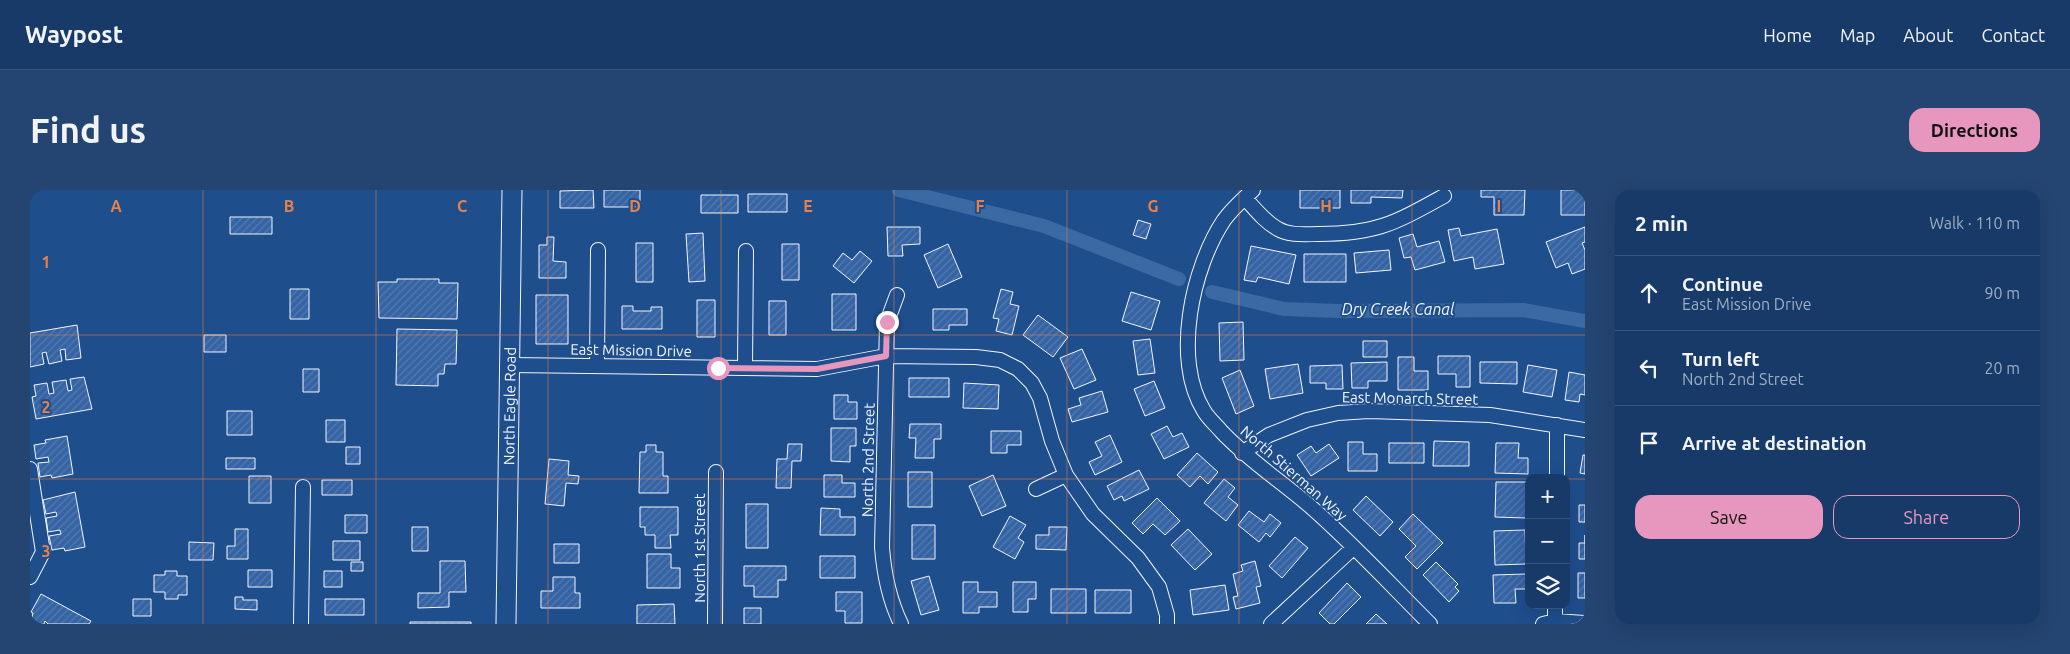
<!DOCTYPE html>
<meta charset="utf-8">
<style>
body{margin:0;font-family:Ubuntu,sans-serif;background:#244571;color:#f1f3f6}
.controls{position:absolute;right:15px;bottom:15px;display:grid;overflow:hidden;border-radius:10px;box-shadow:0 5px 20px #0002}
.controls button{width:45px;height:45px;display:grid;place-items:center;padding:0;border:0;border-bottom:1px solid #36547d;background:#173a69;color:#f1f3f6;font:25px sans-serif}
.stop{position:absolute;width:15px;height:15px;margin:-11px;border:4px solid #e797bd;border-radius:50%;background:#fff}
.stop.end{background:#e797bd;border-color:#fff;box-shadow:0 1px 5px #0008}
.list{margin:0;padding:0;list-style:none}
h2{display:flex;justify-content:space-between;align-items:center;height:65px;margin:0;padding:0 20px;font-size:21px}
h2 small{font-size:16px;font-weight:400;color:#9eadc0}
.list li{display:grid;grid-template-columns:32px 1fr auto;gap:15px;align-items:center;box-sizing:border-box;height:75px;padding:0 20px;border-top:1px solid #36547d}
.list b{display:block;font-size:19px;white-space:nowrap}
.list p{margin:0;font-size:16px;white-space:nowrap;color:#9eadc0}
.list em{font-size:16px;font-style:normal;color:#9eadc0}
.actions{display:flex;gap:10px;padding:15px 20px}
.actions a{flex:1;padding:11px 0;border:1px solid #e797bd;border-radius:15px;text-align:center;font-size:18px;color:#e797bd}
.actions .main{background:#e797bd;color:#111}
.icon{flex:none;width:28px;height:28px;fill:none;stroke:currentColor;stroke-width:2;stroke-linecap:round;stroke-linejoin:round}
.map{position:relative;flex:none;width:1555px;height:434px;overflow:hidden;border-radius:15px}
header{display:flex;align-items:center;gap:30px;box-sizing:border-box;height:70px;padding:0 25px;background:#173a69;border-bottom:1px solid #36547d}
header strong{font-size:24px}
nav{display:flex;gap:28px;margin-inline-start:auto;font-size:18px}
.intro{display:flex;align-items:center;justify-content:space-between;box-sizing:border-box;height:120px;padding:0 30px}
h1{margin:0;font-size:35px}
.button{padding:12px 22px;border-radius:15px;background:#e797bd;color:#111;font-size:18px;font-weight:700}
main{display:flex;gap:30px;padding:0 30px}
aside{flex:1;background:#173a69;border-radius:15px;box-shadow:0 5px 20px #0002}
.map>svg:first-child{display:block}
.lines{fill:none;stroke-linecap:round;stroke-linejoin:round}
.canal{stroke:#3b69a3;stroke-width:14}
.building{fill:url(#building-hatch);stroke:#f2f6ff}
.minor-casing{stroke:#f2f6ff;stroke-width:16}
.major-casing{stroke:#f2f6ff;stroke-width:21}
.minor{stroke:#1f4e8c;stroke-width:14}
.major{stroke:#1f4e8c;stroke-width:19}
.route{stroke:#e797bd;stroke-width:6}
.grid{fill:none;stroke:#ea8049;stroke-width:1;stroke-opacity:0.55}
.labels{text-anchor:middle;dominant-baseline:central;stroke-width:4;stroke-linejoin:round;paint-order:stroke}
.street-label{font-size:15px;fill:#f2f6ff;stroke:#1f4e8c}
.water-label{font-size:16px;font-style:italic;fill:#f2f6ff;stroke:#1f4e8c}
.grid-label{font-size:16px;text-anchor:middle;font-weight:bold;fill:#ea8049;stroke:#1f4e8c;stroke-width:4;stroke-linejoin:round;paint-order:stroke}
</style>
<header>
<strong>Waypost</strong>
<nav><a>Home</a><a>Map</a><a>About</a><a>Contact</a></nav>
</header>
<div class="intro"><h1>Find us</h1><a class="button">Directions</a></div>
<main>
<div class="map">
<svg width="1555" height="434" viewBox="0 0 1555 434">
<defs>
<pattern id="building-hatch" width="6" height="6" patternUnits="userSpaceOnUse" patternTransform="scale(1.25)"><rect width="6" height="6" fill="#3563a3"/><path d="M-1 1l2-2M0 6l6-6M5 7l2-2" fill="none" stroke="#537ab1"/></pattern>
</defs>
<rect width="100%" height="100%" fill="#1f4e8c"/>
<g class="lines">
<path class="canal" d="M869 0 1014 36 1149 89
M1182 102 1254 119 1308 121 1493 120 1555 131"/>
</g>
<path class="building" d="M563 0 564 18H530V1Z
M574 0H610V17H574Z
M1270 0H1310V18H1270Z
M1321 0H1373L1372 8 1341 7V13H1321Z
M1451 0H1495L1494 25H1464V7H1451Z
M1531 0H1555V25H1531Z
M718 4H757V22H718Z
M671 5H708V23H671Z
M200 27H242V44H200Z
M1108 30 1121 34 1116 49 1103 45Z
M857 37H890V54L872 55 873 66H858Z
M1555 37V52L1552 53 1555 60V79L1542 84 1538 73 1526 78 1516 52Z
M1429 38 1431 46 1467 39 1474 74 1445 79 1443 67 1424 71 1418 40Z
M673 43 675 91 659 92 656 44Z
M1383 44 1387 57 1409 51 1415 72 1385 80 1381 67 1374 68 1369 48Z
M517 47H524L523 71 536 72V88H509V55H517Z
M606 53H623V92H606Z
M752 54H769V90H752Z
M918 54 932 87 908 98 894 65Z
M1221 56 1266 65 1259 94 1228 87 1226 92 1214 90Z
M1359 60 1361 80 1326 83 1324 63Z
M830 61 842 71 824 93 803 76 813 63 822 70Z
M1274 64H1316V92H1274Z
M367 89H409V93H428L427 129 349 128 348 92H367Z
M260 99H279V129H260Z
M971 99 983 102 980 114 989 116 982 145 966 141 969 129 963 128Z
M1101 102 1130 111 1121 140 1092 131Z
M802 104H826V140H802Z
M506 105H538V154H506Z
M667 110H685V147H667Z
M739 111H756V145H739Z
M592 116H603V121H621V117H632V139H592Z
M903 119H937V135H919V140H903Z
M1008 125 1038 147 1023 167 993 145Z
M1213 132 1214 170 1190 171 1189 133Z
M47 135 51 168 36 170 35 159 30 160 32 171 19 174 16 162 12 163 14 174 0 177V143Z
M367 139 427 140 426 174H415L414 184H408V196L366 195Z
M174 145H196V162H174Z
M1120 149 1125 183 1108 185 1103 151Z
M1333 151H1357V167H1333Z
M1052 159 1066 190 1044 199 1030 168Z
M1408 166H1440V197H1426V184H1408Z
M1368 167H1384V181H1398V200H1368Z
M1357 172V191H1338V198H1322L1321 173Z
M1450 172H1487V194L1450 193Z
M1268 174 1273 203 1240 209 1235 179Z
M1312 175 1313 199H1296V193H1280V176Z
M1498 175 1527 180 1522 207 1493 202Z
M273 179H289V202H273Z
M1210 180 1224 216 1206 224 1192 188Z
M1539 182 1555 185V205L1550 204 1549 212 1535 210Z
M54 187 62 219 6 229 2 207 6 206 4 195 17 193 19 204 24 203 22 192 36 190 38 201 42 200 40 189Z
M879 188H919V207H879Z
M1124 191 1135 218 1115 226 1104 199Z
M934 193 969 195 968 219 933 218Z
M1072 201 1078 222 1042 232 1038 219 1051 215 1049 208Z
M804 205H818V212H827V229H804Z
M197 221H222V245H197Z
M296 230H315V252H296Z
M880 234H911V249H904V268H885L886 248H879Z
M1137 236 1143 247 1152 243 1159 257 1134 269 1121 244Z
M801 238H826V256H820V272L801 271Z
M961 241H991V255H977V263H961Z
M1080 245 1092 272 1065 285 1059 272 1072 266 1065 252Z
M37 246 43 284 22 288 21 285 10 287 8 273 19 272 18 267 6 269 4 255 16 253 15 250Z
M1404 251 1439 252V276H1403Z
M1318 252H1333V264H1347V281H1318Z
M1359 253H1394V273H1359Z
M1466 253H1489L1488 268H1498V284L1465 283Z
M758 254H772L771 271H762L761 298H746L747 269H757Z
M1299 254 1309 268 1281 286 1267 265 1281 256 1286 263Z
M616 255H626V262H633V286H638V303H609L610 262H616Z
M316 257H330V274H316Z
M1167 263 1188 282 1178 294 1170 286 1160 297 1147 285Z
M1553 265H1555V284L1550 283Z
M196 268H225V279H196Z
M519 269 539 271 538 285 549 286 548 294 536 293 534 316 515 314Z
M1109 280 1119 299 1094 311 1092 306 1084 310 1077 296Z
M878 282H902V317H878Z
M794 285H812V293H825V307H794Z
M963 285 976 316 952 326 939 296Z
M219 286H241V313H219Z
M1194 289 1205 298 1198 307 1208 315 1196 331 1174 313Z
M292 290H322V305H292Z
M1466 292H1497L1496 328 1465 327Z
M45 302 55 357 35 361 34 358 22 360 19 346 31 344 30 340 18 342 16 328 27 326 26 322 16 324 13 310Z
M1336 306 1363 332 1350 346 1323 320Z
M1127 308 1150 331 1135 345 1123 334 1113 344 1102 333Z
M716 314H738V358H716Z
M1549 315H1555V332H1549Z
M610 317H648V345H640L641 358H625V345H615V337H610Z
M791 318 810 319V327H825V345H790Z
M1219 321 1234 332 1240 324 1251 333 1240 347 1236 343 1229 352 1208 335Z
M1383 324 1413 353 1387 379 1375 367 1386 356 1369 339Z
M315 325H337V343H315Z
M980 326 996 335 988 348 994 352 985 369 963 357Z
M882 335H905V369H882Z
M382 337H398V361H382Z
M1019 337H1037L1036 360 1006 359V345H1019Z
M205 339H218V369H197V356H205Z
M1158 339 1182 364 1165 380 1141 355Z
M1495 340 1496 374 1465 375 1464 341Z
M1555 345V369H1549V353H1555Z
M1265 347 1278 358 1252 388 1239 376Z
M303 351H330V370H303Z
M159 352 184 353 183 370H159Z
M524 354H549V373H524Z
M617 364H641V378H650V398H617Z
M790 366H825V388H790Z
M410 371H435L436 402H419V417L388 418V403H410Z
M1225 371 1231 396 1226 397 1230 413 1206 419 1203 407 1208 406 1203 384 1213 381 1211 375Z
M321 372H333V381H321Z
M1406 372 1428 394 1425 397 1429 401 1419 412 1393 385Z
M714 376H756V390H748V407H724V396H714Z
M218 380H242V397H218Z
M135 381H147V386H157V405H148V409H135V402H124V385H135Z
M294 381H312V397H294Z
M1548 383H1555V408H1548Z
M1496 384 1497 399H1485L1486 413H1464L1463 385Z
M899 386 909 420 891 425 881 391Z
M523 387H545V403H550V418H511V401H523Z
M933 392H948V402H967V417H949V423H933Z
M983 392H1006V409H998V422H983Z
M1317 393 1331 407 1304 434H1300L1289 423Z
M1195 395 1199 420 1163 425 1160 400Z
M1021 399H1056V423H1021Z
M1065 400H1101V423H1065Z
M806 402H832V433H815V421H806Z
M11 404 61 431 59 434H18L15 431 14 434H0L3 423 1 422Z
M205 407H213V410H227V420L205 419Z
M103 409H121V426H103Z
M295 409H334V425H295Z
M644 414 645 434H607V415Z
M714 418H731V434H714Z
M1346 424 1357 434H1336Z
M380 432H441V434H380Z"/>
<g class="lines">
<defs>
<path id="minor" d="M1223 0C1213 9 1202 19 1194 30 1162 78 1142 170 1174 221 1178 228 1186 235 1191 241 1218 270 1251 291 1281 317 1322 353 1361 395 1400 434
M1215 8C1225 19 1235 32 1248 39 1260 46 1276 44 1289 44 1347 44 1365 33 1414 6
M867 105 857 132 852 357C854 385 859 409 871 434
M481 175 787 179 856 166 946 167 970 170 988 179 1002 193 1010 208 1022 251 1036 285 1063 324 1108 368 1129 397 1137 425V434
M567 176 568 60
M715 178 716 61
M1212 263 1239 245 1277 230 1308 223 1339 221 1460 225 1555 240
M0 279 13 362 0 387
M1527 288V235
M1006 299 1036 285
M1525 431V415
M271 434 273 297
M685 434 686 282
M1241 434 1323 358
M1513 434 1525 431 1555 433"/>
<g id="major">
<path id="s1" d="M476 434 482 0"/>
</g>
</defs>
<use href="#minor" class="minor-casing"/>
<use href="#major" class="major-casing"/>
<use href="#minor" class="minor"/>
<use href="#major" class="major"/>
</g>
<g class="lines">
<path class="route" d="M688 178 787 179 856 166 857 132"/>
</g>
<path class="grid" d="M173 0V434M346 0V434M518 0V434M691 0V434M864 0V434M1037 0V434M1209 0V434M1382 0V434M0 145H1555M0 289H1499M1536 289H1555"/>
<g class="labels">
<g class="street-label">
<text transform="translate(601 160) rotate(1)">East Mission Drive</text>
<text transform="translate(1380 208) rotate(1)">East Monarch Street</text>
<text stroke="none"><textPath href="#s1" startOffset="218">North Eagle Road</textPath></text>
<text transform="translate(838 270) rotate(-89)">North 2nd Street</text>
<text transform="translate(1264 283) rotate(41)">North Stierman Way</text>
<text transform="translate(669 358) rotate(-90)">North 1st Street</text>
</g>
<g class="water-label">
<text x="1368" y="119">Dry Creek Canal</text>
</g>
</g>
<g class="grid-label">
<text x="86" y="22">A</text>
<text x="259" y="22">B</text>
<text x="432" y="22">C</text>
<text x="605" y="22">D</text>
<text x="778" y="22">E</text>
<text x="950" y="22">F</text>
<text x="1123" y="22">G</text>
<text x="1296" y="22">H</text>
<text x="1469" y="22">I</text>
<text x="16" y="78">1</text>
<text x="16" y="223">2</text>
<text x="16" y="367">3</text>
</g>
</svg>
<div class="controls">
<button>+</button>
<button>−</button>
<button><svg class="icon" aria-label="layers" viewBox="0 0 24 24"><path d="M12 4l9 5-9 5-9-5zM3 14l9 5 9-5"/></svg></button>
</div>
<div class="stop" style="left:688px;top:178px"></div>
<div class="stop end" style="left:857px;top:132px"></div>
</div>
<aside>
<h2>2 min<small>Walk · 110 m</small></h2>
<ul class="list">
<li><svg class="icon" aria-label="ahead" viewBox="0 0 24 24"><path d="M12 20V5M6 11l6-6 6 6"/></svg><div><b>Continue</b><p>East Mission Drive</p></div><em>90 m</em></li>
<li><svg class="icon" aria-label="left" viewBox="0 0 24 24"><path d="M17 20v-9H6M10 6l-5 5 5 5"/></svg><div><b>Turn left</b><p>North 2nd Street</p></div><em>20 m</em></li>
<li><svg class="icon" aria-label="arrive" viewBox="0 0 24 24"><path d="M6 21V4h12l-3 4 3 4H6"/></svg><div><b>Arrive at destination</b></div></li>
</ul>
<div class="actions"><a class="main">Save</a><a>Share</a></div>
</aside>
</main>
